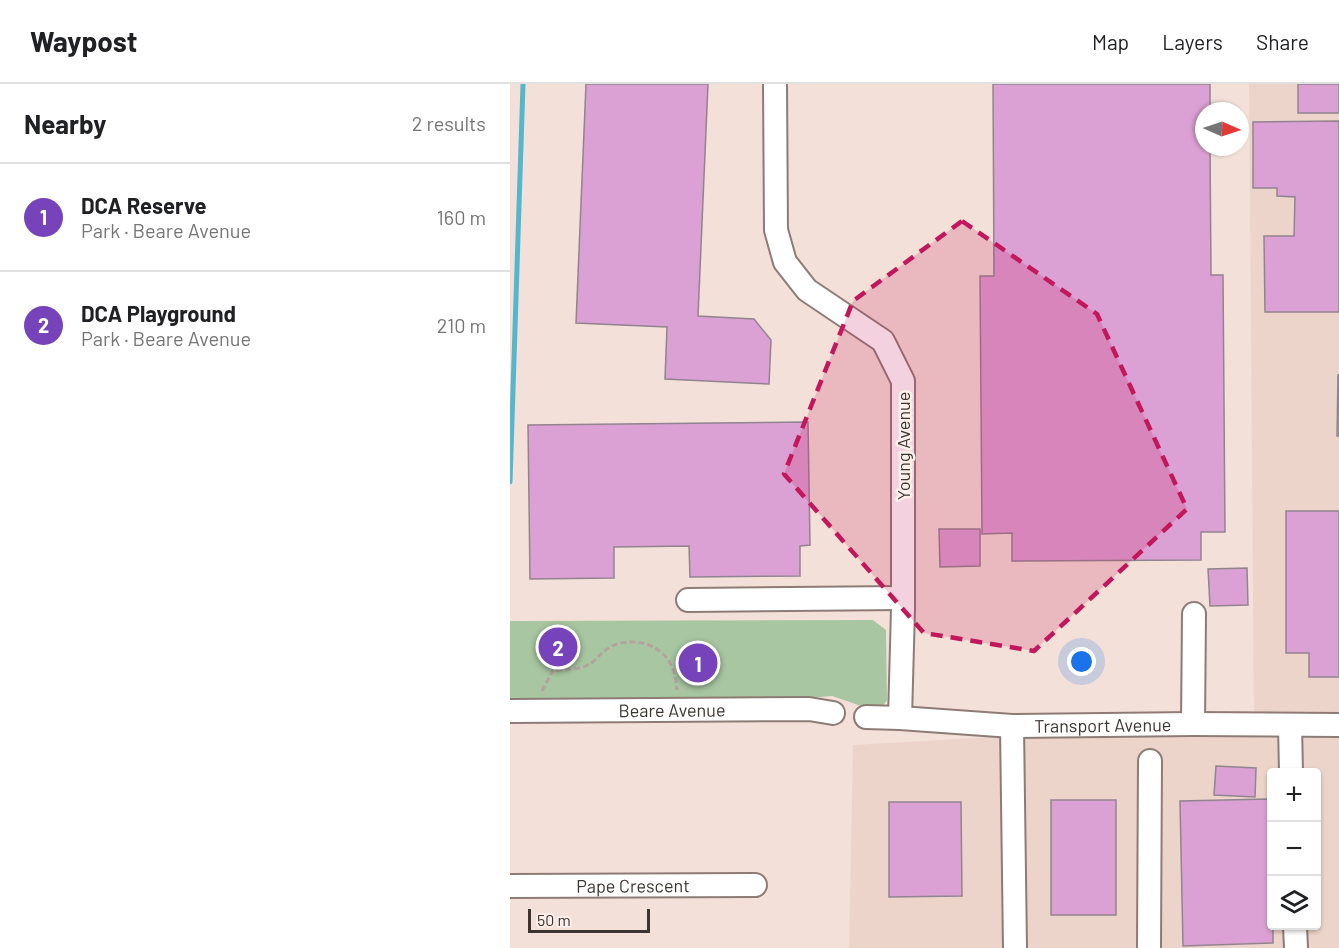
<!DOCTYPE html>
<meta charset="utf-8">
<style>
body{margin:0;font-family:Barlow,sans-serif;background:#f2f2f2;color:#202124}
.controls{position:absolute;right:18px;bottom:18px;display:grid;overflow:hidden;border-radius:6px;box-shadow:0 2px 4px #0004}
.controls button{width:54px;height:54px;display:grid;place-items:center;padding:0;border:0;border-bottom:2px solid #e0e0e0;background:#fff;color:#202124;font:30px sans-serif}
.compass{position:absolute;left:685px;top:18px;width:54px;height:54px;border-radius:50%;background:#fff;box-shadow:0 2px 4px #0004;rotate:93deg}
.scale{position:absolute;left:18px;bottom:15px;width:122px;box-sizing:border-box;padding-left:6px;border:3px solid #3b3431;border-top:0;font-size:16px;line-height:21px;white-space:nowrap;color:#3b3431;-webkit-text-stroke:4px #fdefe9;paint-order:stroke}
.you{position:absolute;left:572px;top:578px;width:21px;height:21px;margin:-15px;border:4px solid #fff;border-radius:50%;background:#1a73e8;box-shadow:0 0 0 9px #1a73e833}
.badge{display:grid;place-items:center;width:39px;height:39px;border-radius:50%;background:#7643ba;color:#fff;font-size:20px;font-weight:700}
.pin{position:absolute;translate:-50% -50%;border:3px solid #fff;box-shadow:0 2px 6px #0006}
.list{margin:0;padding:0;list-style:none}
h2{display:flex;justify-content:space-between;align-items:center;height:78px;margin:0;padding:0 24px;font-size:26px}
h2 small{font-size:20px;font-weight:400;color:#757577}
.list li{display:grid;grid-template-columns:39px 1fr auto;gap:18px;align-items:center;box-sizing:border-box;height:108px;padding:0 24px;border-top:2px solid #e0e0e0}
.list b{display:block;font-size:22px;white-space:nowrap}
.list p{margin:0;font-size:20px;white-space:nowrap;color:#757577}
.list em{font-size:20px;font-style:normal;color:#757577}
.icon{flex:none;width:33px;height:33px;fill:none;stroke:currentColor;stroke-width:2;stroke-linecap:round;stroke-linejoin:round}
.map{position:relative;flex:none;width:829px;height:864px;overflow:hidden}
header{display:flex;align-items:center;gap:36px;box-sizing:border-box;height:84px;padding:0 30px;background:#fff;border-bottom:2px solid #e0e0e0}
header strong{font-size:28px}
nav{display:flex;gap:33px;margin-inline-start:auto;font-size:21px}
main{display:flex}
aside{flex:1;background:#fff}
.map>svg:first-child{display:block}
.built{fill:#edd4ca;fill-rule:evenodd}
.green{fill:#a8c6a1}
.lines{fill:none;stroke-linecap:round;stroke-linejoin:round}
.stream{stroke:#56b7cc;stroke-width:5}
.building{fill:#dca1d4;stroke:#91848f;stroke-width:1.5}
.minor-casing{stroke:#8c7c75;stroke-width:26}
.path{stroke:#b2a49d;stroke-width:3;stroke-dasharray:6 3;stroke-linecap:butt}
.minor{stroke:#fff;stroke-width:22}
.marked{fill:#c2185b;fill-opacity:0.2;stroke:#c2185b;stroke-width:4.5;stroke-dasharray:12 8;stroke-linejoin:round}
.labels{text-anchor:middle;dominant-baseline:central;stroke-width:5;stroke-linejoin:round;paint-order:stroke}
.street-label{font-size:18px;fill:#3b3431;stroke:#fdefe9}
</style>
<header>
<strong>Waypost</strong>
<nav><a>Map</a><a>Layers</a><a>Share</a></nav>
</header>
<main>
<aside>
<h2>Nearby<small>2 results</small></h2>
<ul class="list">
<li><span class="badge">1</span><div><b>DCA Reserve</b><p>Park · Beare Avenue</p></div><em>160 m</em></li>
<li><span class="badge">2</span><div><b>DCA Playground</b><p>Park · Beare Avenue</p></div><em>210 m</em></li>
</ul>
</aside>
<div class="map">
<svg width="829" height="864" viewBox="0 0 829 864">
<rect width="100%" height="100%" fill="#f3e1d9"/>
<path class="built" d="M739 0H829V864H339L343 661 744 638ZM762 688H806V842H762Z"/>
<path class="green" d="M363 536 376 546 377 616 372 623H354L322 612 299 614H0V537Z"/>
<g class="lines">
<path class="stream" d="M0 398 13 0"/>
</g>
<path class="building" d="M76 0H198L188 232 244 235 261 256 259 300 155 295 157 243 66 239Z
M483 0H700V27H694V63H700L701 191H713L715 448H691V476L502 477V449L472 450 470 192H484Z
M788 0H829V29H788Z
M829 37V228H755L754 152H784L785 113 767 112V104H743V38Z
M828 291H829V352H827Z
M298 338 300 461 290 462V492L180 493 179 462 104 463V494L20 495 18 341Z
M776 427H829V593H799V569H776Z
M429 445H470V482L430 483Z
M737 484 738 521 700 522 698 485Z
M706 682 746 684 745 713 704 711Z
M759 715 762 842H763V859L673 862 670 717Z
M541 716H606V831H541Z
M379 718H451L452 812 379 813Z"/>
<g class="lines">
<defs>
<g id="minor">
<path d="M265 0 266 146 275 178 297 206 373 257 393 297V525L390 634"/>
<path d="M178 516 392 514"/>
<path id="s1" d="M0 627 299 625 323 629"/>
<path id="s2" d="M356 633 390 634 502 642 683 640 829 641"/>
<path d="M683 640 684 530"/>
<path d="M780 641 781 688"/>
<path d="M502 642 505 864"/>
<path id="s3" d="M0 802 245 801"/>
<path d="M785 842 786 864"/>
<path d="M639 864 640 677"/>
</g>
</defs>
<use href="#minor" class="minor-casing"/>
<path class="path" d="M32 607 43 586C55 586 74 586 84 577 90 571 93 567 102 562 122 553 149 559 160 579 165 587 166 597 167 606"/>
<use href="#minor" class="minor"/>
</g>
<path class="marked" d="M452 137 587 230 677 425 524 567 414 549 274 390 343 217Z"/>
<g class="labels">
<g class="street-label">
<text transform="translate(393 362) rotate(-90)">Young Avenue</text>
<text stroke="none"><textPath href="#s1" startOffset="162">Beare Avenue</textPath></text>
<text stroke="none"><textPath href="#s2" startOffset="237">Transport Avenue</textPath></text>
<text stroke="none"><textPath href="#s3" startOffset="123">Pape Crescent</textPath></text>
</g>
</g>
</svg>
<div class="controls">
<button>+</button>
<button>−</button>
<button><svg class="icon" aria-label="layers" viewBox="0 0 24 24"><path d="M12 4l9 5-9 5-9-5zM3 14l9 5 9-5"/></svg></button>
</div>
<svg class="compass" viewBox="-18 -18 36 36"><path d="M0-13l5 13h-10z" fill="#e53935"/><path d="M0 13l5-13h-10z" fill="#757577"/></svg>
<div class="scale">50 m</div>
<div class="you"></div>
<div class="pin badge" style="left:188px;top:579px">1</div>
<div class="pin badge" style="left:48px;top:563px">2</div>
</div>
</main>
